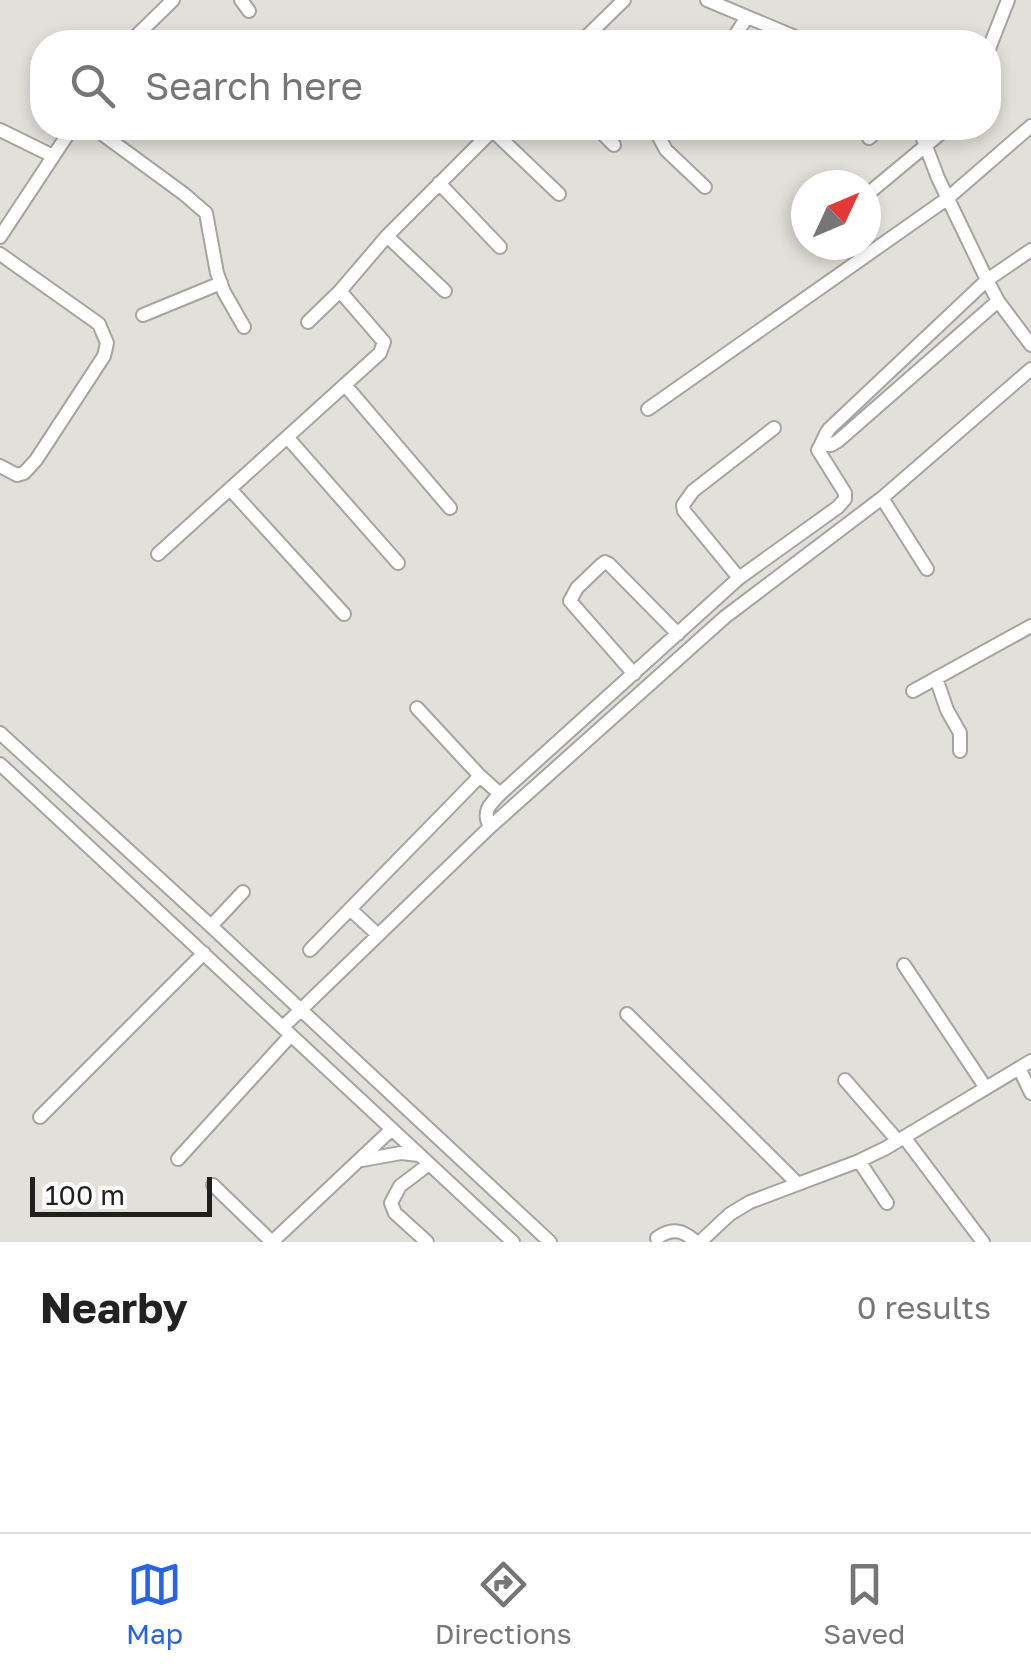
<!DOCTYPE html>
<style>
body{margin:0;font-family:"Golos Text",sans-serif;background:#f2f2f2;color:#222}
.compass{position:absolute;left:791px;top:170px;width:90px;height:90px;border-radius:50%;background:#fff;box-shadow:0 5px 15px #0003;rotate:46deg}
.scale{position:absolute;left:30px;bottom:25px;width:182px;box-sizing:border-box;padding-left:10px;border:5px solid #201f1d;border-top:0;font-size:28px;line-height:35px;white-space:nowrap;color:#201f1d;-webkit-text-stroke:8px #fff;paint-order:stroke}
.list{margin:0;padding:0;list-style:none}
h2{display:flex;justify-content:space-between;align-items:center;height:130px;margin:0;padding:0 40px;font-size:42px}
h2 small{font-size:32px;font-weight:400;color:#767676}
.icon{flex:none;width:55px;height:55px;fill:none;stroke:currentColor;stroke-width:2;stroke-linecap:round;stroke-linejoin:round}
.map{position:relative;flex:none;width:1031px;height:1242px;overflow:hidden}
.search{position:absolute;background:#fff;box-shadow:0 5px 15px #0003;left:30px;right:30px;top:30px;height:110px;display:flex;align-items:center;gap:25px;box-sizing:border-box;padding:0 35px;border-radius:40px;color:#767676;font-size:38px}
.sheet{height:290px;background:#fff}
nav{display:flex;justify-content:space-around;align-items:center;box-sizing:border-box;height:140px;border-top:2px solid #e0e0e0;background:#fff;font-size:28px;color:#767676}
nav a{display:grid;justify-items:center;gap:5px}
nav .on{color:#2563eb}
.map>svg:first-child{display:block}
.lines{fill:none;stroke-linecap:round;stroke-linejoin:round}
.minor-casing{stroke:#a6a49f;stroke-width:16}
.minor{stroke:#fff;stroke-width:12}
</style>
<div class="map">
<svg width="1031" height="1242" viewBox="0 0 1031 1242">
<rect width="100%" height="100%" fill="#e2e0da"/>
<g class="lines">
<defs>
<path id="minor" d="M241 0 249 11
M707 0 807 42
M130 42 173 0
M581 42 624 0
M731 42 747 17
M988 51 1008 0
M94 128 184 194 206 213 217 273 224 292 244 327
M597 128 614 145
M662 128 660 139 666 150 705 187
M919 128 938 178 987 280 998 301 1031 345
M0 130 53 156
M492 130 559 194
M869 138 880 128
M439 183 500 247
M870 192 947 128
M387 236 445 291
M0 237 72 128
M0 254 99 324 107 343 104 356 36 460 24 473 17 475 0 466
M143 315 221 283
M308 322 340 291
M345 385 450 508
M648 409 948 198 1031 126
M287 437 398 563
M823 445H831L838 441 998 301
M230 489 344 614
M882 498 927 569
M158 554 380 353 384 342 340 291 387 236 495 128
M739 578 838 507 845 499V493L818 450C823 442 824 436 829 429L987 280 1031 250
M634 674 570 601 577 588 601 565 605 562 609 564 678 634
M936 678 947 710 960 733V751
M913 691 1031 626
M417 708 480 776
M0 733 211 926 550 1242
M0 764 513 1242
M490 827C482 812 489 805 500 794L739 578 684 511 683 505 693 491 774 428
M350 909 378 935
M211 926 243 892
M310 950 480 776 500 794
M904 965 986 1088
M627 1014 798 1184
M283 1027 490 827 725 617 882 498 1031 369
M1019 1068 1031 1093
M845 1080 898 1141
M40 1117 204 953
M904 1137 983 1242
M178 1159 291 1035
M362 1160 401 1153 419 1155
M859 1161 887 1203
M213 1185 272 1242
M657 1238C672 1227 683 1230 696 1242
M272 1242 392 1129
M427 1242 395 1213 391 1203 400 1186 429 1164
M700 1242 730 1214 750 1202 859 1161 886 1148 1031 1061"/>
</defs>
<use href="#minor" class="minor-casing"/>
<use href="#minor" class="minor"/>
</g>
</svg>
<svg class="compass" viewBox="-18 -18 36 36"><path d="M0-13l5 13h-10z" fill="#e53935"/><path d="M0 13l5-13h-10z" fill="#767676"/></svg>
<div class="scale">100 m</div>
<div class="search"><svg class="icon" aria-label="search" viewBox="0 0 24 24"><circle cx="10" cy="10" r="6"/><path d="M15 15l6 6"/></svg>Search here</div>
</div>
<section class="sheet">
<h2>Nearby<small>0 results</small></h2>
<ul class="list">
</ul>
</section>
<nav>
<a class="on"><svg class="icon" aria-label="map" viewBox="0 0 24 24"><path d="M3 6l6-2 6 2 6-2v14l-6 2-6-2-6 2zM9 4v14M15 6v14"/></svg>Map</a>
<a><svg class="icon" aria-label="directions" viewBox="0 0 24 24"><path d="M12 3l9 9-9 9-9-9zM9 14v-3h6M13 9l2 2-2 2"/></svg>Directions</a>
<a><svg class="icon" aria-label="saved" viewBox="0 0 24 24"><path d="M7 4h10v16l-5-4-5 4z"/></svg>Saved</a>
</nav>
